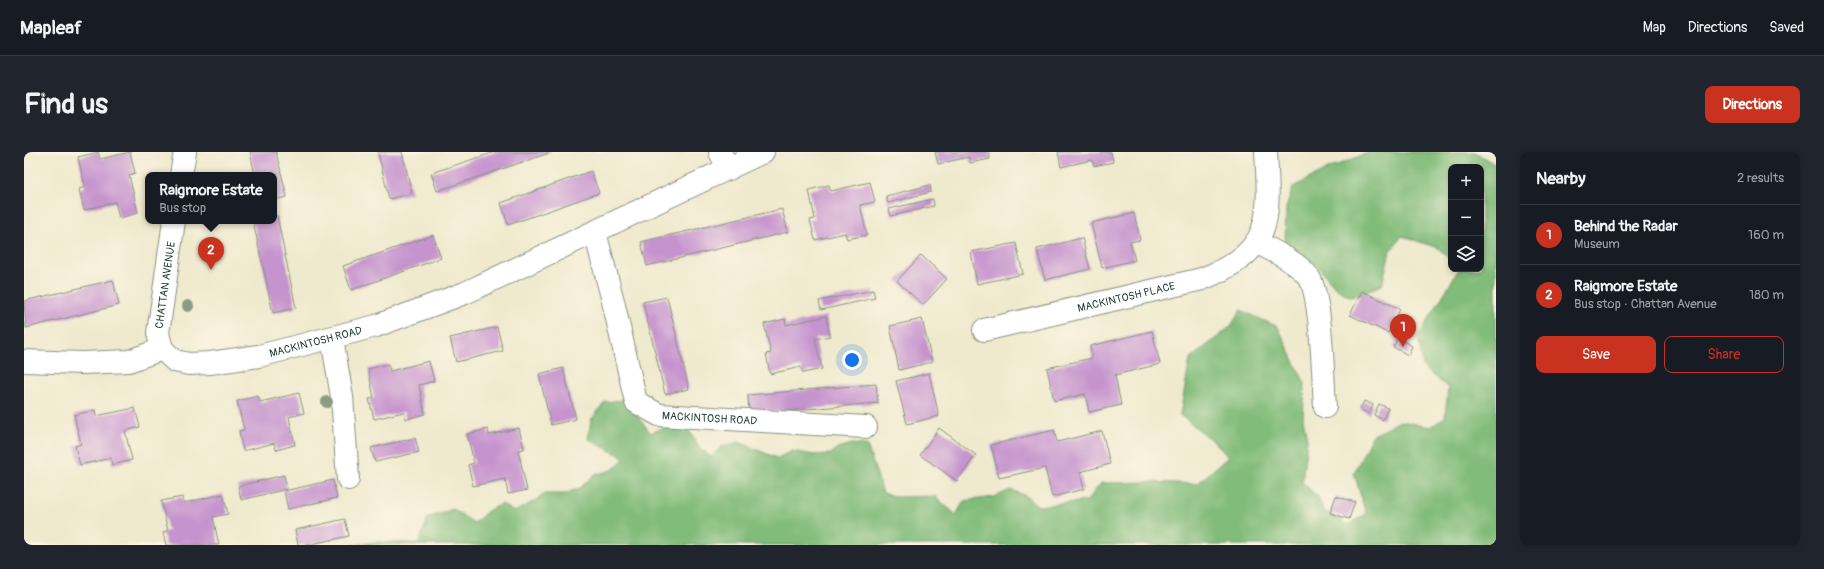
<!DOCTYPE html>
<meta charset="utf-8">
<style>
body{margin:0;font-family:Pangolin,sans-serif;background:#20242c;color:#f1f3f6}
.controls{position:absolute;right:12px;top:12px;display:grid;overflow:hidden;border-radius:8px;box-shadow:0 2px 6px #0003}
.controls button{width:36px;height:36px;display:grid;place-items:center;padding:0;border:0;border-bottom:1px solid #363941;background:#171b24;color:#f1f3f6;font:20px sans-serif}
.you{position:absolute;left:828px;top:208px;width:14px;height:14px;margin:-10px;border:3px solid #fff;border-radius:50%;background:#1a73e8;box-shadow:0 0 0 6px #1a73e833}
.badge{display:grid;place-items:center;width:26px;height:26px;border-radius:50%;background:#c8321e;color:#fff;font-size:13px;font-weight:700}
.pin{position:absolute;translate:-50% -33px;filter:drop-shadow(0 1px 2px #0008)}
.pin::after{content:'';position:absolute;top:21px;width:14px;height:12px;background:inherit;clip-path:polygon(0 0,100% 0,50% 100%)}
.popup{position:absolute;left:121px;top:20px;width:132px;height:52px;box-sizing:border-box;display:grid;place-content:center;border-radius:8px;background:#171b24;filter:drop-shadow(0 1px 3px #0005);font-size:13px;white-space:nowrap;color:#9ea1a6}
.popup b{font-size:15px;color:#f1f3f6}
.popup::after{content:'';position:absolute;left:50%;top:100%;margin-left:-8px;border:8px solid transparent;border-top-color:#171b24}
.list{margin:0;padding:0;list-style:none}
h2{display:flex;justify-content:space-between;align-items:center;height:52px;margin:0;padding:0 16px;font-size:17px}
h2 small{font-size:13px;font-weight:400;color:#9ea1a6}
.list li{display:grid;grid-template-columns:26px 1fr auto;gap:12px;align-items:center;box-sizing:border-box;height:60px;padding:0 16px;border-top:1px solid #363941}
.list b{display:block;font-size:15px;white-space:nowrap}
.list p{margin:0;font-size:13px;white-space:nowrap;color:#9ea1a6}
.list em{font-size:13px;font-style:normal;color:#9ea1a6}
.actions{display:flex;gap:8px;padding:12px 16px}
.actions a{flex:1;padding:9px 0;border:1px solid #c8321e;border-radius:8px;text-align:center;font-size:14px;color:#c8321e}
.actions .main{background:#c8321e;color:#fff}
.icon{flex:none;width:22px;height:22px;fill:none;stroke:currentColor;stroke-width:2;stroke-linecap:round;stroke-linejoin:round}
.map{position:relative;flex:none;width:1472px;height:393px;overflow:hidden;border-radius:8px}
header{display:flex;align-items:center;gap:24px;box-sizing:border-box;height:56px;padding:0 20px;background:#171b24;border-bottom:1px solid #363941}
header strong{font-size:19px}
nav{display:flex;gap:22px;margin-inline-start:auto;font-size:14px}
.intro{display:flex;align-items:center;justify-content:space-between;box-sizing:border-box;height:96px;padding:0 24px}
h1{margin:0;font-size:28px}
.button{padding:10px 18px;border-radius:8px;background:#c8321e;color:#fff;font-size:14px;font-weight:700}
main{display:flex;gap:24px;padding:0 24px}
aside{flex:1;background:#171b24;border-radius:8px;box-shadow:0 2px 6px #0003}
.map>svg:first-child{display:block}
.forest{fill:#82bc7a;stroke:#507c57}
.building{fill:#c593ce}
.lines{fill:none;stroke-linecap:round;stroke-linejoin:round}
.minor-casing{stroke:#879380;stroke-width:24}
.minor{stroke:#fff;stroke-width:22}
.tree{fill:#8b9c83}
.labels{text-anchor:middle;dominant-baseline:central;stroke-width:3;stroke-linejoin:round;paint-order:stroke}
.street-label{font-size:11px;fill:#1f3d34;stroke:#fcf5e5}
</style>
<header>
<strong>Mapleaf</strong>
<nav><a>Map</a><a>Directions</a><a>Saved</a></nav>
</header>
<div class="intro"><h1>Find us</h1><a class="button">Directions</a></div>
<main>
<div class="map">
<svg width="1472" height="393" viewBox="0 0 1472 393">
<rect width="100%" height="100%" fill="#fcf5e5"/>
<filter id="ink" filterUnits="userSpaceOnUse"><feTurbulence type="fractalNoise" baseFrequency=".025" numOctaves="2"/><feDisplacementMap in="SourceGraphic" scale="8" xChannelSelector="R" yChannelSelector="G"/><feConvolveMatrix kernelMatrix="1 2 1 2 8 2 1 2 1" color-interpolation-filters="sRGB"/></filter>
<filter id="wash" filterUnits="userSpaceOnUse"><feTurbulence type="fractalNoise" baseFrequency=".012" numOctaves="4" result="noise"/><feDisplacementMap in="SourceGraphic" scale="16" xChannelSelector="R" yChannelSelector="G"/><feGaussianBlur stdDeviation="0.9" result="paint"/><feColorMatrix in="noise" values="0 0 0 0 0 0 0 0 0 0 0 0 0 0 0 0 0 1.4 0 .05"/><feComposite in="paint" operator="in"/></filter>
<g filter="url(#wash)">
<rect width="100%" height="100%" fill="#efe9cd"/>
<path class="forest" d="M1346 0H1451L1472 13V393H329L353 390 395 391 404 366 429 357 450 371 465 358 478 352 490 360 511 349 519 342H540L556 336 570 323 588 318 601 306 564 287 567 268 581 250 600 248 627 281 643 274 664 277 669 284 675 295 687 305 697 295 715 290 753 306 768 299 790 303 807 302 814 296 828 292 843 293 859 341 874 345 911 344 932 363 940 349 970 345 987 338 1002 344 1014 354 1063 349 1077 331 1126 330 1173 332 1204 305 1192 291 1156 263 1166 207 1206 175 1217 158 1254 175 1281 232 1279 267 1283 288 1278 330 1294 345 1300 359 1324 373 1342 362 1330 321 1348 284 1376 269 1407 275 1421 265 1424 236 1399 215 1394 185 1435 117H1457V15H1427V109L1414 96 1378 84 1366 99 1358 133 1327 145 1314 138 1290 110 1261 91 1262 56 1269 35 1306 16Z"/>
<g id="blocks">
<path class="building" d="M74 0 76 7 106 0 111 21 105 23 114 61 95 66 91 50 60 58 55 37 61 35 54 5Z
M226 0H252L263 45 250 48V23H231Z
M354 0H378L388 41 365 47Z
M471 0H528L413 39 407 21Z
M911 0H965L966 7 946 11 945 5 914 12Z
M1034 0H1087L1089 10 1070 14 1068 8 1037 15Z
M567 19 575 41 484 73 477 51Z
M846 30 851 50 836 53 843 83 823 87 821 81 791 88 786 68 791 67 785 38 805 33 807 39Z
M906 33 907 40 864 51 862 44Z
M909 47 910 54 867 64 865 57Z
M758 57 764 80 623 114 617 90Z
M1110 61 1116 88 1106 90 1111 108 1078 116 1067 71Z
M253 64 272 156 249 161 229 69H250V65Z
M409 83 417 106 327 138 319 114Z
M1058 86 1066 117 1021 128 1013 97Z
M992 91 999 122 953 132 947 100Z
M897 103 923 127 899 153 873 129Z
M89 128 95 153 2 176 0 149Z
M849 138 851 146 797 158 795 149Z
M1338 139 1376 157 1364 181 1326 163Z
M643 145 665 237 641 242 619 150Z
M802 164 806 184 791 187 798 217 779 221 777 215 746 222 742 202 747 201 740 172 761 167 762 173Z
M898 167 908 210 875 218 866 174Z
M473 175 479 199 432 210 426 186Z
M1128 179 1136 212 1091 223 1097 253 1065 260 1061 242 1030 249 1023 216 1068 206 1066 194Z
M1374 186 1388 194 1384 203 1369 195Z
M405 209 410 229 395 233 401 262 382 267 380 260 350 267 345 247 350 246 344 217 364 212 366 219Z
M539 216 552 267 527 273 515 222Z
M905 221 915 264 883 272 872 229Z
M852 232 854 251 725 262 724 243Z
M275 241 280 261 265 265 271 293 252 298 250 291 219 299 215 279 220 278 213 249 234 244 236 250Z
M1340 249 1349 253 1345 262 1336 257Z
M1355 252 1364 256 1359 268 1350 263Z
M111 256 116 275 101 279 108 308 88 313 87 306 56 313 51 294 57 292 50 263 71 258 72 264Z
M495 276 500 297 494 298 503 338 484 342 481 327 449 334 444 313 450 311 443 282 464 277 465 283Z
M915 276 952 303 933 329 896 303Z
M1030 278 1033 290 1078 279 1086 312 1056 320 1060 337 1028 345 1021 316 975 326 967 293Z
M391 286 395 300 351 310 347 296Z
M260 323 263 337 217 348 214 334Z
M309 328 313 346 264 357 260 339Z
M199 342 204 362 189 365 195 393H142L139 380 144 379 137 349 158 345 160 351Z
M1312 344 1331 350 1325 367 1306 361Z
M321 367 325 384 283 393H274L271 378Z"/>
</g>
</g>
<g filter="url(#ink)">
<use href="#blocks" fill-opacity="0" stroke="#879380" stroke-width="1"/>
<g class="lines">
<defs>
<g id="minor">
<path d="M696 0 705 17"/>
<path d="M157 23 161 0"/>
<path id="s1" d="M571 80 589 149 612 250 635 263 842 275"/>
<path d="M1233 90C1250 100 1272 109 1284 124 1298 141 1299 229 1301 255"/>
<path id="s2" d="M960 178 1178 127C1249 99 1246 68 1242 0"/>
<path d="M308 186 318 245 324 327"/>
<path id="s3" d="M138 197 151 209 165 212 186 211 235 204 352 174 441 141 739 0"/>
<path id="s4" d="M138 197 134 181 150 69"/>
<path d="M0 209 59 211 105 209 138 197"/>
</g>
</defs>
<use href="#minor" class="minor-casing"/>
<use href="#minor" class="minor"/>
</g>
<g class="tree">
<circle cx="164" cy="154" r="6"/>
<circle cx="303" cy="250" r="6"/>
</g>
</g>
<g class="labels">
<g class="street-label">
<text stroke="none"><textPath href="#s4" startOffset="65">CHATTAN AVENUE</textPath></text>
<text stroke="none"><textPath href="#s2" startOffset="146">MACKINTOSH PLACE</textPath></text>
<text stroke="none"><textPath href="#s3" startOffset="161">MACKINTOSH ROAD</textPath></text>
<text stroke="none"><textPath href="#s1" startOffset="252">MACKINTOSH ROAD</textPath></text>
</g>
</g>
</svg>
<div class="controls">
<button>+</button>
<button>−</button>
<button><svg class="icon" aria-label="layers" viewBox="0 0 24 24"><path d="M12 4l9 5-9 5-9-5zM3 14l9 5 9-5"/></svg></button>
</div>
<div class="you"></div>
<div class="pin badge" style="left:1379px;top:195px">1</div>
<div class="pin badge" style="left:187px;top:118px">2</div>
<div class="popup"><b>Raigmore Estate</b>Bus stop</div>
</div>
<aside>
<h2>Nearby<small>2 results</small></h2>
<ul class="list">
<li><span class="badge">1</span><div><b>Behind the Radar</b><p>Museum</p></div><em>160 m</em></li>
<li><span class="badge">2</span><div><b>Raigmore Estate</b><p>Bus stop · Chattan Avenue</p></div><em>180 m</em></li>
</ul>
<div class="actions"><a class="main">Save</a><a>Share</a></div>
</aside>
</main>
